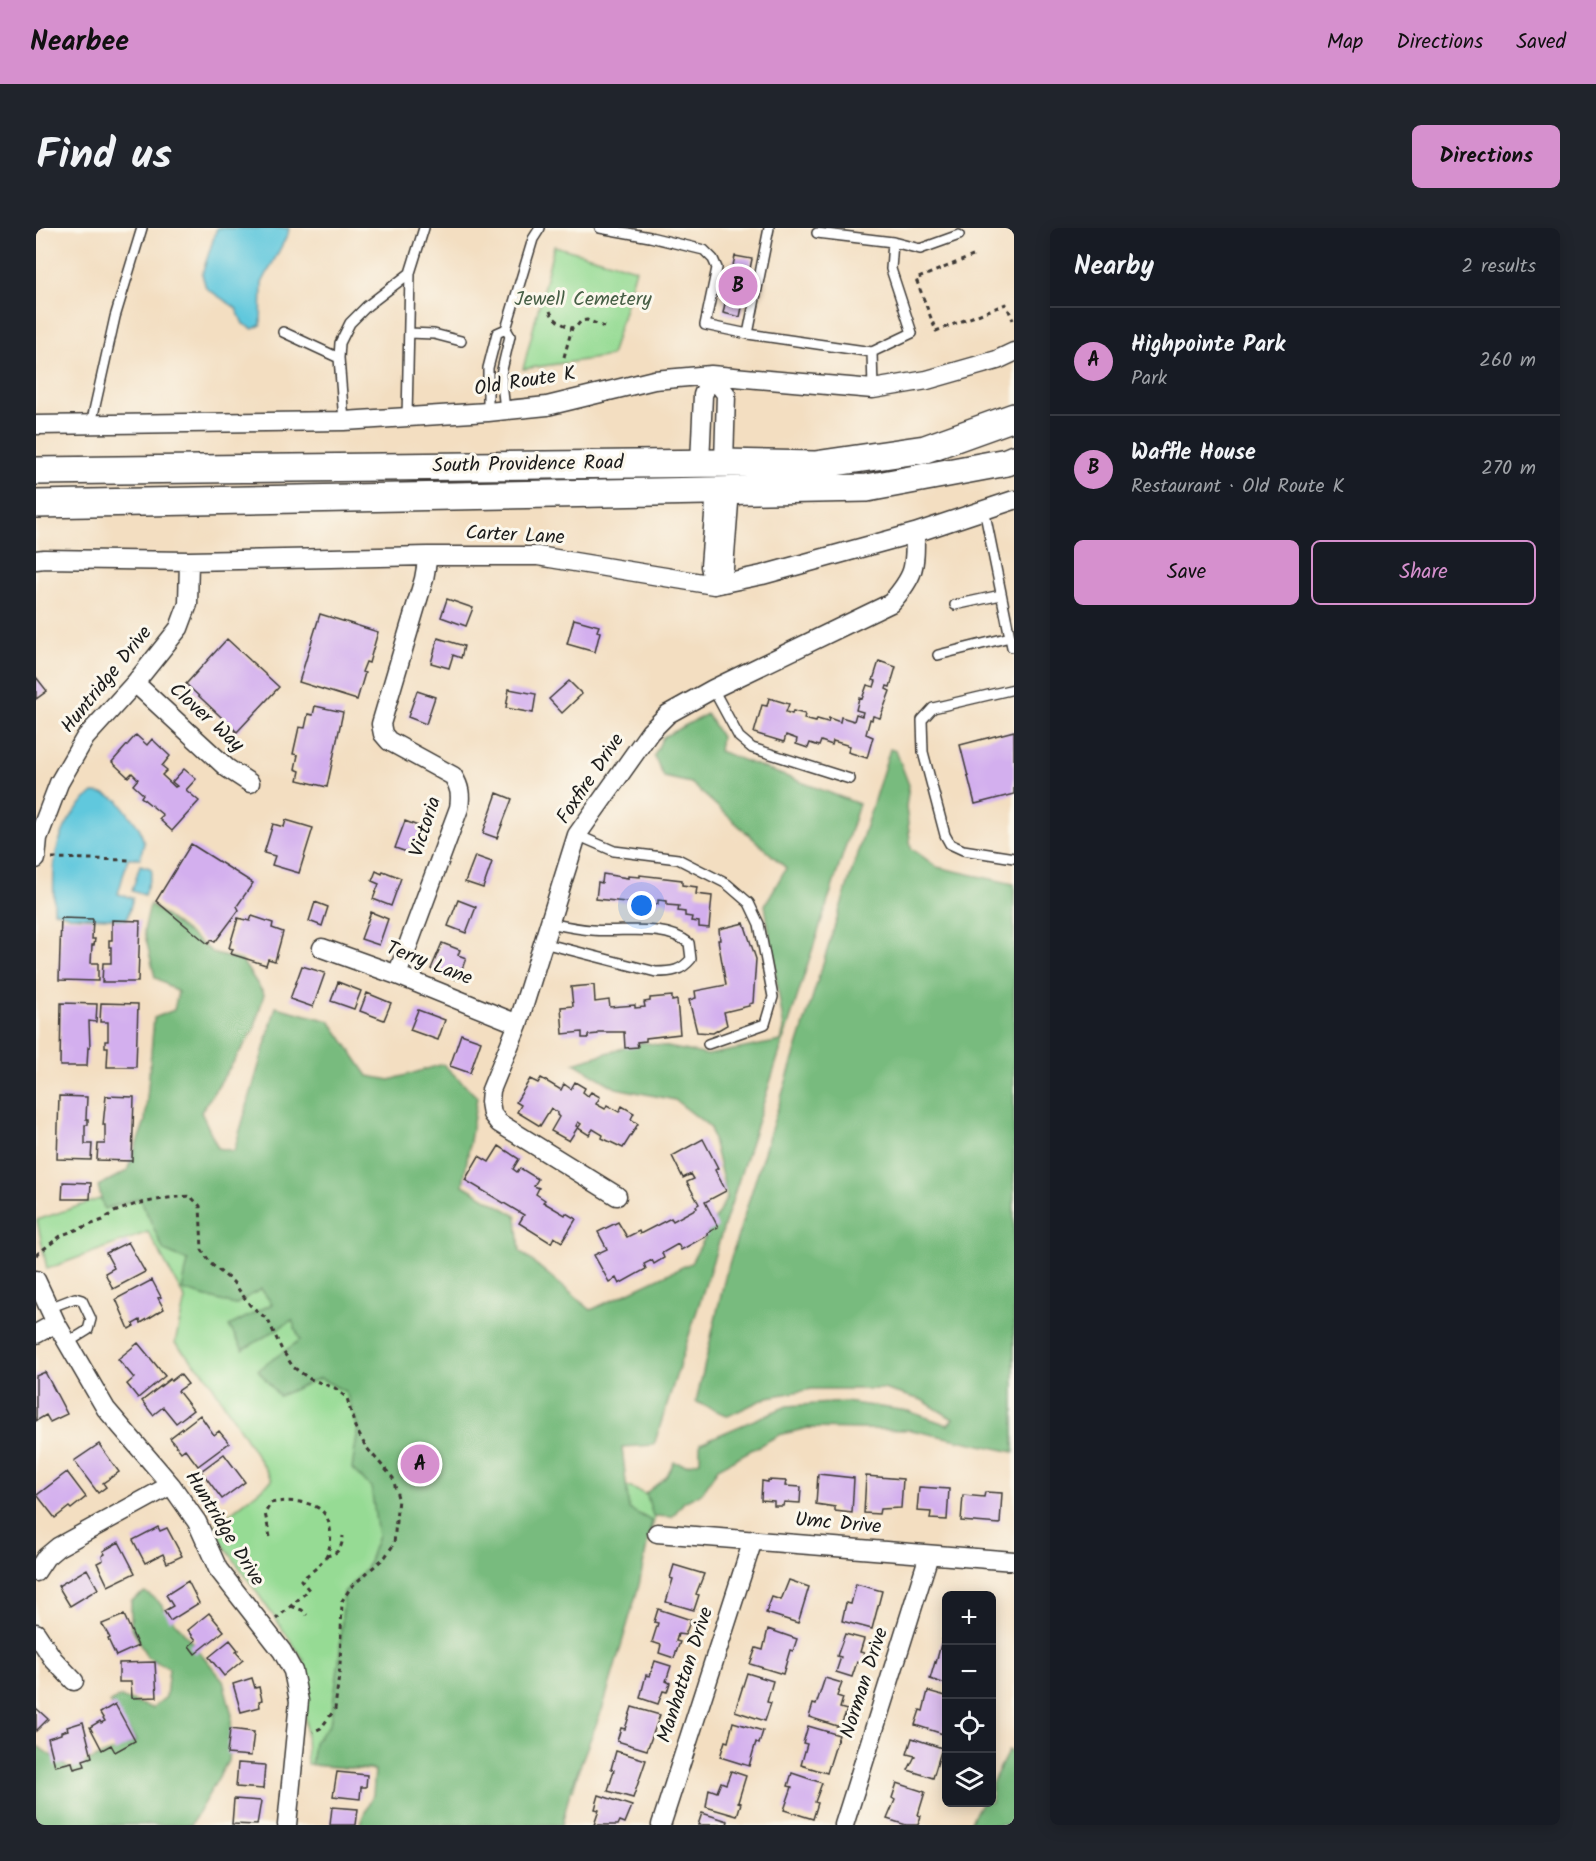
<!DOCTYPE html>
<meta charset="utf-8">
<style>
body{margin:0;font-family:Kalam,sans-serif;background:#20242c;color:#f1f3f6}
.controls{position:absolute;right:18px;bottom:18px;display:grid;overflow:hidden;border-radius:9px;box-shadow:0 3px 15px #0003}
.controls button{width:54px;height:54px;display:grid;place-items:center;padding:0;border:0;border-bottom:2px solid #363941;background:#171b24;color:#f1f3f6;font:30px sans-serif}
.you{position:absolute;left:606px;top:678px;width:21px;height:21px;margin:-15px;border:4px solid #fff;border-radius:50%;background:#1a73e8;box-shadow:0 0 0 9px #1a73e833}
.badge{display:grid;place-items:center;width:39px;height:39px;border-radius:50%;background:#d690ce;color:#111;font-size:20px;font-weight:700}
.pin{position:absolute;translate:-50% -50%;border:3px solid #fff;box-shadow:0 2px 6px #0006}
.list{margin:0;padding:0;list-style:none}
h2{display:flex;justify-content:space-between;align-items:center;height:78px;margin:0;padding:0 24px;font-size:26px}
h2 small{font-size:20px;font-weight:400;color:#9ea1a6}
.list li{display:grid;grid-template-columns:39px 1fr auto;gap:18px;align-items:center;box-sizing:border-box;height:108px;padding:0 24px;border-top:2px solid #363941}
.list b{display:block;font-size:22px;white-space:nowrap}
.list p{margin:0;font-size:20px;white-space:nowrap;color:#9ea1a6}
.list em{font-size:20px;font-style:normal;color:#9ea1a6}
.actions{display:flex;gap:12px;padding:18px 24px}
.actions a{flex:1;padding:14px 0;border:2px solid #d690ce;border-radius:9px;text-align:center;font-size:21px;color:#d690ce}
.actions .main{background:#d690ce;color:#111}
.icon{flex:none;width:33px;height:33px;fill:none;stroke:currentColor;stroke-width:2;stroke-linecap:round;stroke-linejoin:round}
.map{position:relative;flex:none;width:978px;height:1597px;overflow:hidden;border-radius:9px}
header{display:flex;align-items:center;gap:36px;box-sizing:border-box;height:84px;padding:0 30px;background:#d690ce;color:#111}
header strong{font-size:28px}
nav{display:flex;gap:33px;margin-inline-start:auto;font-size:21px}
.intro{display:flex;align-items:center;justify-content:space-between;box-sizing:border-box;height:144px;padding:0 36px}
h1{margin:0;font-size:42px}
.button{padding:15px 27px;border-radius:9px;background:#d690ce;color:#111;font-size:21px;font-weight:700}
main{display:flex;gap:36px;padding:0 36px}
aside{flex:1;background:#171b24;border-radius:9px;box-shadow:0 3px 15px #0003}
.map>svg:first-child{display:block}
.green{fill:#96db94;stroke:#597c58;stroke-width:1.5}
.forest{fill:#78bb7e;stroke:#4a6c4d;stroke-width:1.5}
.water{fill:#60c8dd;stroke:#3e727c;stroke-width:1.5}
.building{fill:#d3afee}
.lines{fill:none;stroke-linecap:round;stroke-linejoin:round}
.lane-casing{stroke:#3c3935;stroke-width:12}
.street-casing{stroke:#3c3935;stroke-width:21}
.primary-casing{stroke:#3c3935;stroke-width:30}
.path{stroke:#3c3935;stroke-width:3;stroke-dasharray:4.5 4.5;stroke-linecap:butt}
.lane{stroke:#fff;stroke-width:9}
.street{stroke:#fff;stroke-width:18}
.primary{stroke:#fff;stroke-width:27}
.labels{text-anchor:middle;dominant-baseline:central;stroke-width:6;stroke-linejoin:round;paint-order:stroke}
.park-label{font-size:20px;fill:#475f46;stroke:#fbf7ec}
.street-label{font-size:20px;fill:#1c1c1c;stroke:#fbf7ec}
</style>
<header>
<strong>Nearbee</strong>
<nav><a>Map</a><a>Directions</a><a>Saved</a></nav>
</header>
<div class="intro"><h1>Find us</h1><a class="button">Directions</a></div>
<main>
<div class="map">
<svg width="978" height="1597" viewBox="0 0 978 1597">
<rect width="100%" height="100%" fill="#fbf7ec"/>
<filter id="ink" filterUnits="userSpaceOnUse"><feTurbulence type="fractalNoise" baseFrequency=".0167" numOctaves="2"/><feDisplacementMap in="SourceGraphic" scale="12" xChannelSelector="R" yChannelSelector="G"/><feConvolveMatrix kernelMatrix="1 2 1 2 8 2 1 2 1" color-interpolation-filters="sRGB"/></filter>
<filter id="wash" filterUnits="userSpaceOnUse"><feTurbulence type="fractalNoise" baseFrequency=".008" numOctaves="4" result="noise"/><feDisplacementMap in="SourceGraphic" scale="24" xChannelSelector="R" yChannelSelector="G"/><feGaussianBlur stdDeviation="1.35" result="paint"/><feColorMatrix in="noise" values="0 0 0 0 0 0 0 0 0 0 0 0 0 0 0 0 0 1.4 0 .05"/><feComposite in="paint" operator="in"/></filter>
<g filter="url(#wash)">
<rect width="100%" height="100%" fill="#f3dec1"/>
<path class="green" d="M518 18 600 41 575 128 487 141Z
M194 927 506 1220 624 1273 537 1562 271 1536 268 1432 176 1300 236 1252 170 1147 139 1115 149 1071 112 1004 11 1041 1 992Z"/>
<path class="forest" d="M671 486 685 509 683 523 823 576 618 1217 586 1219 593 1281 616 1293 603 1357 567 1479 534 1563 526 1597H323L337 1567 339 1542 275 1537 278 1514 294 1496 303 1433 308 1364 330 1341 342 1308 335 1259 316 1241 322 1200 310 1164 284 1150 243 1168 222 1142 264 1112 256 1092 207 1122 193 1098 236 1076 225 1061 199 1077 146 1062 152 1033 128 1023 104 970 68 981 62 958 91 943 109 893 118 790 138 782 142 764 119 749 108 703 114 676 179 726 206 733 228 766 218 802 165 884 182 920 198 923 240 779 294 793 332 848 354 852 407 836 441 869 427 957 481 988 484 1023 555 1082 655 1035 691 969 674 899 639 872 580 860 538 835 607 814 672 827 745 813 748 801 729 677 750 640 655 555 628 549 618 528 627 509Z
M854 521 860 523 873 557 870 579 875 620 901 639 978 656V1224L875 1202 772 1200 743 1207 682 1240 666 1265 648 1274 636 1289 617 1288 610 1265 630 1249 638 1234 650 1237 664 1233V1215L751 1178 809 1174 872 1183 912 1197 917 1191 886 1172 847 1161H776L732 1169 692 1188 660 1174 689 1049Z
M109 1364 122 1373 187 1452 196 1487 192 1533 155 1597H0V1517L34 1541 100 1513 74 1475 84 1469 116 1480 130 1469 133 1440 111 1429 95 1398V1373Z
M973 1522 978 1526V1597H933L945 1575 956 1574V1555Z"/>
<path class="water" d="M181 0H253L252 6 226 55 225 97 217 101 207 96 200 80 170 60 166 46Z
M57 565 69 566 82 572 104 601 108 615 104 630H92L82 666 97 670 91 691 34 688 18 683C18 666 16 641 20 625 25 602 38 579 57 565Z
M104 637 114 640 116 644 108 667 96 663Z"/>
<g id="blocks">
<path class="building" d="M699 28 716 31 704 89 687 85Z
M411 371 437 380 430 398 405 389Z
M284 386 342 404 333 435 330 434 326 444 329 445 321 472 263 454Z
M538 391 563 398 561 403 564 404 559 424 531 416Z
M402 410 428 418 425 430 417 427 413 440 395 435Z
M191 411 243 459 201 504 150 456Z
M843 433 860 439 854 459 851 458 850 461 854 463 844 490 837 488 836 492 834 491 830 506 837 509 831 530 812 524 814 518 797 513 796 517 785 513 783 518 774 515 772 520 760 516 761 511 750 507 748 514 718 505 726 477 731 478 733 470 753 476 750 484 756 486 757 483 769 486 768 491 780 494 781 491 792 494 793 490 804 494 805 489 818 493 820 486 826 488 827 484 820 482 823 470 826 471 831 457 838 459 840 453 837 452Z
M0 449 11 463 0 471Z
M533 453 546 466 526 485 513 471Z
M473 461 500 466 497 485 470 480Z
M381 463 399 469 390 496 372 489Z
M279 478 307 484 291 559 262 552 264 543 259 541 262 527 257 526 263 499 269 500 272 486 277 487Z
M978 503V566L939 576 924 517Z
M100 507 111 517 116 511 134 528 126 538 131 542 126 547 139 559 141 558 136 554 148 541 160 551 150 562 163 573 136 603 123 591 127 587 105 569 107 566 97 557 102 551 96 545 92 549 76 534Z
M461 565 476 571 461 610 447 605Z
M250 592 277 600 263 645 236 637 239 628 228 625 237 596 248 599Z
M369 593 387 600 385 608 389 609 383 624 379 622 377 626 359 620Z
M155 616 217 655 201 678 203 682 179 714 175 712 172 716 120 673Z
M439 628 456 634 447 660 429 654Z
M340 643 346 646 347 643 365 650 355 678 337 671 343 656 336 653Z
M567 646 592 650V648L604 649V647L646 652V657L661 659 660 666 676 668 673 700 663 699V694L655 693 656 689 649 688V684L642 683 643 678 631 677V673L622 672V676L608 675 609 670 600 669V675L560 671 562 654 566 655Z
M422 672 440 679 430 705 412 698Z
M279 674 292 679 286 698 273 693Z
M335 684 352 691 343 717 325 711Z
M216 688 237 695 236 700 247 704 239 733 232 731 230 737 195 726 197 721 193 720 202 690 214 693Z
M25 690 57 691 56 711H59L58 717H56L55 735H62V753L23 752Z
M76 692 104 693 102 754H66L67 735H75V719H73V712H76Z
M708 695 720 731 717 775 713 776V778L688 784 691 797 677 805 661 804 653 772 660 770 659 763 690 757 682 712H684L683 701Z
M406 715 424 722 422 727 430 730 422 752 395 741Z
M266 738 289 745 277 779 254 771Z
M302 754 325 763 318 781 295 773Z
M558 757 559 774 573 772 574 779 599 777V780L609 779 608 774 614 773V770L636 768V773L641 772 644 806 610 810V813L601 814 602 819 589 820 588 804H562V806L552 807V810H546V804L527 806 525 779 537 778 535 759Z
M331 765 355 775 348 792 324 783Z
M25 775 61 776 60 794 53 793 54 819H52L51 838H24Z
M65 775 102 776 100 839H71L72 819H69V813H72V794H64Z
M382 782 409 792 402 812 374 802Z
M425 806 445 813 434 845 414 838Z
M505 850 525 862 528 856 535 861 539 854 549 860 547 864 552 868 555 864 564 869 560 876 569 881 571 877 583 884 586 878 598 885 595 891 602 896 587 920 566 910 567 907 557 901 553 907 542 900 545 896 542 894 540 898 542 899 533 913 515 903 523 889 521 887 522 885 515 880 504 898 481 884 485 877 480 874 494 851 502 855Z
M23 868 51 869 50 891H52V897H49V916H56L55 932 21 931Z
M70 868 98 869 96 933 61 932 62 916H69V897H67Z
M667 911 682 940 679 942 690 963 669 974 682 999 671 1005 672 1007 645 1022 642 1016 626 1025 628 1030 618 1036 616 1032 608 1036 610 1041 583 1056 580 1050 573 1054 558 1027 571 1021 562 1004 582 994 591 1009 603 1003 604 1006 635 990 637 993 661 980 660 978 663 976 651 954 658 951 655 946 647 950 636 928Z
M463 918 483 931 477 941 481 944 484 940 502 951 498 958 503 960 500 966 509 972 507 974 529 987 530 985 540 991 526 1014 518 1009 515 1015 483 995 488 987 429 952 443 928 453 934Z
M27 954 55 955 54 971H26Z
M92 1014 109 1044 77 1061 69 1045 78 1040 70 1025Z
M116 1052 125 1069 122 1070 128 1081 105 1095 104 1092 97 1096 98 1098 93 1101 80 1071Z
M102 1115 129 1148 102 1170 91 1156 98 1150 82 1131Z
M9 1144 31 1186 14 1194 10 1187 0 1193V1148Z
M144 1146 152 1156 142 1163 157 1182 140 1195 127 1179 117 1187 106 1173 134 1151 135 1153Z
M164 1187 178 1207 183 1203 193 1215 162 1238 149 1221 145 1224 134 1210Z
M63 1216 83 1244 67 1255 70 1259 62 1265 38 1233Z
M188 1226 209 1254 186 1271 165 1243Z
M31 1244 50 1269 35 1281 33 1279 19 1290 1 1267Z
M782 1246 818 1250 816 1285 799 1283V1279L780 1276Z
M830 1248 867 1251 865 1280 844 1281 843 1286 828 1285Z
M732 1252 750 1253 749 1258 765 1259 764 1275 748 1274 747 1278H738V1273L725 1272 726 1253 732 1254Z
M883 1259 913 1261 911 1292 894 1291 895 1284 881 1283Z
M949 1264 966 1265 964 1296 925 1293 927 1267 948 1269Z
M122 1299 124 1303 131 1300 146 1328 131 1335 127 1326 109 1335 97 1312Z
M83 1314 99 1345 72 1358 61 1335 67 1332 66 1328 69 1326 67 1323Z
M638 1337 668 1346 660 1366 663 1367 658 1382 630 1374 637 1351 634 1350Z
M51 1341 62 1361 34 1378 22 1358Z
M753 1352 773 1359 762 1395 730 1385 736 1369 745 1372Z
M152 1353 163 1375 134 1393 128 1383 137 1378 130 1367Z
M820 1356 846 1363 836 1401 806 1393 810 1375 815 1376Z
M622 1381 655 1392 649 1407 642 1406 640 1413 644 1414 638 1430 623 1425 625 1417 616 1414 622 1395 618 1394Z
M173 1385 188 1403 159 1426 153 1418 160 1412 152 1402Z
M88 1387 102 1418 80 1428 72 1411 74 1410 66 1396Z
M732 1401 761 1411 757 1423 754 1422 747 1446 714 1436 720 1420 727 1422Z
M809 1406 828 1411 824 1424 828 1425 825 1435 821 1434 816 1449 800 1444 805 1429 801 1428Z
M194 1412 202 1422 200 1424 207 1432 188 1448 173 1429Z
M906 1412 910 1414V1456L894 1451 899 1434 900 1435Z
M619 1433 635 1438 630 1453 634 1455 631 1464 627 1463 622 1476 604 1470 610 1447 614 1448Z
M119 1434 121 1469 96 1470 95 1454H83V1435Z
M711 1445 737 1453 731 1474 735 1475 729 1493 699 1483Z
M216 1450 219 1460 223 1459 226 1472 223 1473 224 1479 205 1484 197 1456Z
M789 1450 806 1455 801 1468 807 1470 804 1480 811 1482 804 1499 773 1489 777 1476 780 1477Z
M892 1463 910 1468V1495L907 1506 879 1497 884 1482 887 1483Z
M79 1476 99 1513 79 1524 75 1517 66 1522 54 1499 64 1493 65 1495 69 1493 64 1485Z
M596 1479 624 1487 611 1522 581 1513 585 1500 589 1501Z
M0 1480 12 1491 0 1503Z
M47 1494 56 1529 47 1532 49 1538 38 1541 36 1534 19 1538 12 1510 25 1506V1504L32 1502 31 1499Z
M697 1494 727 1503 723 1516 720 1514 713 1538 684 1529 689 1513 692 1514Z
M772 1498 803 1507 791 1545 765 1537 771 1516 767 1515Z
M194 1501 218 1504 215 1528 191 1526Z
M876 1510 906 1520 897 1550 872 1542 879 1528 871 1526Z
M580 1523 610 1532 597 1570 572 1563 578 1542 575 1541Z
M202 1535 229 1537 227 1561 200 1559Z
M695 1543 710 1548 702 1574 705 1575 701 1588 670 1579 673 1561 681 1564 685 1554 690 1556Z
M301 1544 331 1547 330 1559H325L324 1571 297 1568Z
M756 1545 786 1555 779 1574 782 1575 777 1591 748 1582 756 1559 752 1558Z
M861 1555 889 1564 882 1587 885 1588 882 1597H870L851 1591 859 1572 856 1570Z
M563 1567 596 1578 589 1595 584 1593 582 1597H558L563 1582 559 1581Z
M198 1571 225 1573 221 1597 196 1596Z
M296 1579 322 1581 320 1597H294Z
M666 1585 692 1593 691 1597H662Z"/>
</g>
</g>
<g filter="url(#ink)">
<use href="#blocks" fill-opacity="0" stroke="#3c3935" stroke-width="1.5"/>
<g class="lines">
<defs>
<path id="lane" d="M564 0 614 9 668 22 677 31 681 40 669 97 712 106 836 124 837 161
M781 5 857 14 855 41 876 105 836 124
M857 14 884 21 923 7
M247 104 303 130
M373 105 398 106 425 113
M712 106 733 0
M469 182 465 146 474 108 470 101 497 11 504 0
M452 184V140L461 105 470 101
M371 190 374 45 388 0
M308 193 303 130 304 115 314 95 331 78 374 45
M55 196 79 89 106 0
M948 281 976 419 978 418
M919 377 965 367
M902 427 974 409
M677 461 703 509 716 520 814 551
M978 461 897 480 886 492 887 524 909 607 914 616 927 622 978 630
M541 607 578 623 642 631 691 656 713 675 723 696 737 769 729 796 672 816
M507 715 620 744C636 744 645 743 655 731L653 715C627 695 587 705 556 702 542 701 528 698 513 695
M13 1080 39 1070 46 1072 55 1091 52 1102 31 1115"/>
<path id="street" d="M0 197 308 193 452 184 511 178 618 152 675 147 837 161 891 152 961 132 978 124
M664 235 667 167 675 147 690 166 688 235
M0 332 8 331 153 333 392 328H502L678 357 726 347 879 305 978 272
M678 357 688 340 694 262
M678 357 674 338 680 262
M99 455 191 540 214 555
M0 631 2 610 23 555 49 510 99 455 143 400 152 376 153 333
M286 720 361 747 482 796
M361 747 423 580C425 567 424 559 417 548L353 513 347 506 345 496 388 351 392 328
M581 968 463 895 456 886 454 874 455 862 482 796 541 607 614 504 632 486 677 461 855 375C879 347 879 341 879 305
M0 1052 20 1095 70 1181 135 1257 161 1294 182 1341 246 1423 257 1443 263 1473 251 1597
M0 1106 20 1095
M621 1305 978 1333
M0 1344 10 1329 22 1319 135 1257
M0 1405 17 1431 38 1453
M625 1597 717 1312
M808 1597 893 1327"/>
<path id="primary" d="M0 243 688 235 779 237 889 221 978 189
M0 276 831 260 971 234 978 231"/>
</defs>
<use href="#lane" class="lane-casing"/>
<use href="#street" class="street-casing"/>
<use href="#primary" class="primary-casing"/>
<path class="path" d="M937 28 880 51 900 103 970 76 977 92
M514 83C518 93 526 96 536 100
M528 129 536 100 540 99 545 93 551 92 568 99
M16 630 93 632
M0 1027 26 1007 67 992 78 984 100 976 132 970 154 968 164 978 166 1022 175 1036 197 1054 214 1077 232 1092 245 1120 257 1139 274 1151 299 1160 311 1170 319 1199 330 1219 357 1250 362 1270 358 1316 349 1329 315 1359 306 1373 304 1438 299 1481 285 1500 277 1504
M234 1309 229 1285 235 1275C248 1272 273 1272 285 1282 296 1291 297 1314 291 1326 286 1337 275 1344 265 1352L273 1362 240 1391
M290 1328C303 1326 306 1319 307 1308
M255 1378 266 1382 271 1387"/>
<use href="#lane" class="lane"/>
<use href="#street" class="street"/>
<use href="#primary" class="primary"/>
</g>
</g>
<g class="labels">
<g class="park-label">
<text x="547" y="72">Jewell Cemetery</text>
</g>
<g class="street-label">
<text transform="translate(489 154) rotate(-9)">Old Route K</text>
<text transform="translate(492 237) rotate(-1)">South Providence Road</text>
<text transform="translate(479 308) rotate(3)">Carter Lane</text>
<text transform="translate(71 452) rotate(-51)">Huntridge Drive</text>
<text transform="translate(170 490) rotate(42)">Clover Way</text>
<text transform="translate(555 551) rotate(-56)">Foxfire Drive</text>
<text transform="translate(390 599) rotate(-72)">Victoria</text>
<text transform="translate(393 736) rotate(21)">Terry Lane</text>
<text transform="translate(802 1296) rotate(5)">Umc Drive</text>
<text transform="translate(188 1301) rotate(58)">Huntridge Drive</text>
<text transform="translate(650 1447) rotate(-72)">Manhattan Drive</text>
<text transform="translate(829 1455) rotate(-72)">Norman Drive</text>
</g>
</g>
</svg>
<div class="controls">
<button>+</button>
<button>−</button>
<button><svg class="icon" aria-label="locate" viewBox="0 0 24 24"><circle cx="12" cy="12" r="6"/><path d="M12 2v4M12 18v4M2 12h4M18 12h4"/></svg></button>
<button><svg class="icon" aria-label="layers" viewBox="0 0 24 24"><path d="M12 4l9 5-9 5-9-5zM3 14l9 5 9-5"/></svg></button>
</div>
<div class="you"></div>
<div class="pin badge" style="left:384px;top:1236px">A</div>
<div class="pin badge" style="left:702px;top:58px">B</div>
</div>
<aside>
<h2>Nearby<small>2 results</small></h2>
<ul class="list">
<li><span class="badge">A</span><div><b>Highpointe Park</b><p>Park</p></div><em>260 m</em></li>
<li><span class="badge">B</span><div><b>Waffle House</b><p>Restaurant · Old Route K</p></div><em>270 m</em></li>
</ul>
<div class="actions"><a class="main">Save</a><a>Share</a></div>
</aside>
</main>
